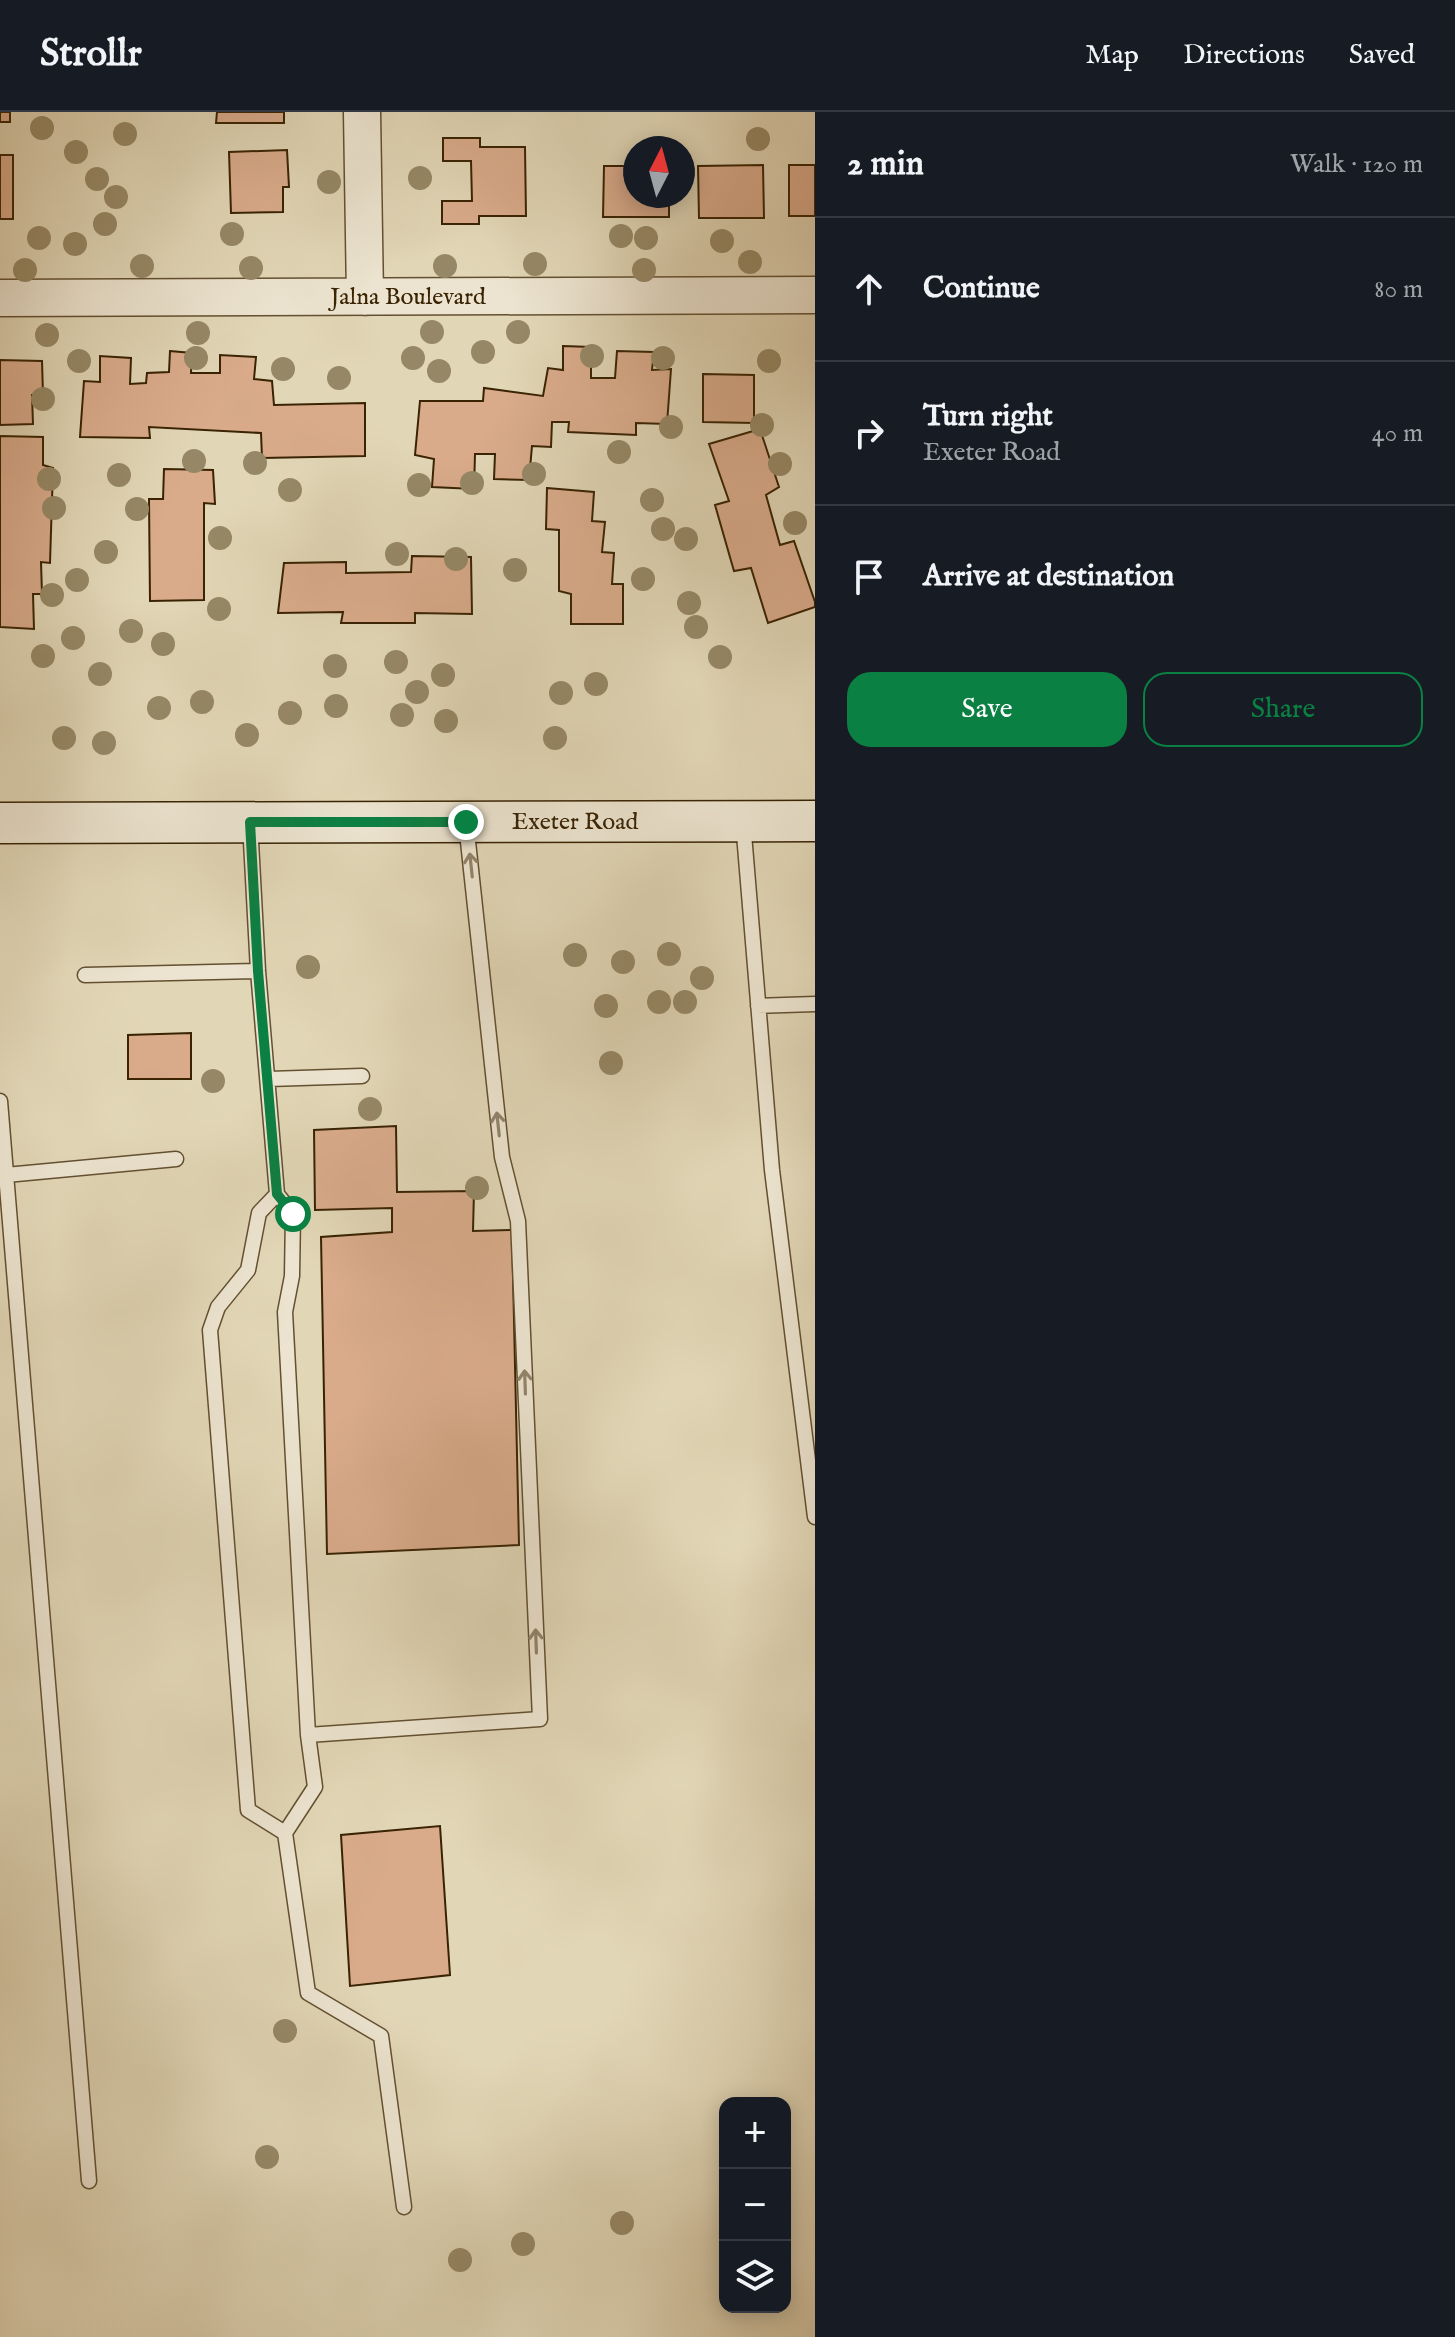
<!DOCTYPE html>
<meta charset="utf-8">
<style>
body{margin:0;font-family:"IM FELL English",serif;background:#242831;color:#f1f3f6}
.controls{position:absolute;right:24px;bottom:24px;display:grid;overflow:hidden;border-radius:16px;box-shadow:0 4px 20px #0003}
.controls button{width:72px;height:72px;display:grid;place-items:center;padding:0;border:0;border-bottom:2px solid #363941;background:#171b24;color:#f1f3f6;font:40px sans-serif}
.compass{position:absolute;left:623px;top:24px;width:72px;height:72px;border-radius:50%;background:#171b24;box-shadow:0 4px 20px #0003;rotate:6deg}
.stop{position:absolute;width:24px;height:24px;margin:-18px;border:6px solid #0b8043;border-radius:50%;background:#fff}
.stop.end{background:#0b8043;border-color:#fff;box-shadow:0 2px 8px #0008}
.list{margin:0;padding:0;list-style:none}
h2{display:flex;justify-content:space-between;align-items:center;height:104px;margin:0;padding:0 32px;font-size:34px}
h2 small{font-size:26px;font-weight:400;color:#9ea1a6}
.list li{display:grid;grid-template-columns:52px 1fr auto;gap:24px;align-items:center;box-sizing:border-box;height:144px;padding:0 32px;border-top:2px solid #363941}
.list b{display:block;font-size:30px;white-space:nowrap}
.list p{margin:0;font-size:26px;white-space:nowrap;color:#9ea1a6}
.list em{font-size:26px;font-style:normal;color:#9ea1a6}
.actions{display:flex;gap:16px;padding:24px 32px}
.actions a{flex:1;padding:18px 0;border:2px solid #0b8043;border-radius:24px;text-align:center;font-size:28px;color:#0b8043}
.actions .main{background:#0b8043;color:#fff}
.icon{flex:none;width:44px;height:44px;fill:none;stroke:currentColor;stroke-width:2;stroke-linecap:round;stroke-linejoin:round}
.map{position:relative;flex:none;width:815px;height:2225px;overflow:hidden}
header{display:flex;align-items:center;gap:48px;box-sizing:border-box;height:112px;padding:0 40px;background:#171b24;border-bottom:2px solid #363941}
header strong{font-size:38px}
nav{display:flex;gap:44px;margin-inline-start:auto;font-size:28px}
main{display:flex}
aside{flex:1;background:#171b24}
.map>svg:first-child{display:block}
.building{fill:#d9ab8b;stroke:#392303;stroke-width:2}
.lines{fill:none;stroke-linecap:round;stroke-linejoin:round}
.service-casing{stroke:#635030;stroke-width:17}
.tertiary-casing{stroke:#635030;stroke-width:39}
.secondary-casing{stroke:#392303;stroke-width:43}
.service{stroke:#ece4d0;stroke-width:14}
.tertiary{stroke:#ece4d0;stroke-width:36}
.secondary{stroke:#ece4d0;stroke-width:40}
.tree{fill:#968866}
.oneway{stroke:#92846a}
.route{stroke:#0b8043;stroke-width:10}
.labels{text-anchor:middle;dominant-baseline:central;stroke-width:6;stroke-linejoin:round;paint-order:stroke}
.street-label{font-size:24px;fill:#392303;stroke:#ece4d0}
</style>
<header>
<strong>Strollr</strong>
<nav><a>Map</a><a>Directions</a><a>Saved</a></nav>
</header>
<main>
<div class="map">
<svg width="815" height="2225" viewBox="0 0 815 2225">
<rect width="100%" height="100%" fill="#e1d6b6"/>
<filter id="stains"><feTurbulence type="fractalNoise" baseFrequency=".0025" numOctaves="4"/><feColorMatrix values="0 0 0 0 .2 0 0 0 0 .09 0 0 0 0 .02 0 0 0 .5 -.17"/></filter>
<radialGradient id="worn" r=".72"><stop offset=".6" stop-color="#630" stop-opacity="0"/><stop offset="1" stop-color="#630" stop-opacity=".3"/></radialGradient>
<path class="building" d="M0 0H10V10H0Z
M217 0H284V11H216Z
M443 26H480V35H525L526 104H479V112H442V89H472L471 49H443Z
M287 38 289 75H283V100L231 101 229 40Z
M0 43H13V107H0Z
M763 53 764 106H699L698 54Z
M789 53H815V104H789Z
M604 54H635V84H669V105H603Z
M563 234 591 235V266H615L617 239 654 240 652 258 671 257 667 312 636 311V323L568 320 569 310H552L551 335 532 334 529 368 494 367 495 342H475L474 377 432 375 434 347 415 343 420 289H483L484 276 543 284 548 256 563 258Z
M170 239 192 241 191 261H220V243L256 245 254 267 272 269 274 293 365 291V344L262 346 261 321 149 315 150 326 80 325 84 269 100 270V244L131 246 130 272 146 271 147 261 169 260Z
M0 248 42 249 43 282 32 283 33 312 0 313Z
M703 262 754 263V311L703 310Z
M760 317 779 375 766 383 780 433 794 429 815 490V495L768 511 751 456 734 459 715 393 729 389 709 332Z
M0 324 43 325V353L53 356 50 451 41 450 42 482H33L34 517 0 515Z
M164 357 213 358 215 392 204 391V488L150 489 149 387H163Z
M547 376 594 380 592 409 605 410 602 440 614 441 612 472H623V512H571V482L559 479V418L546 417Z
M412 444 471 445 472 502 415 501V511H341L343 500 278 501 284 451 346 450V461L411 460Z
M191 921V967H128V923Z
M396 1014 397 1080 474 1079 473 1119 512 1118 519 1433 327 1442 321 1125 392 1120V1096L315 1098 314 1018Z
M440 1714 450 1863 350 1874 341 1723Z"/>
<g class="lines">
<defs>
<path id="service" d="M743 710 772 1058 815 1405
M250 711 258 859 277 1082 293 1102 292 1164 285 1200 308 1623 315 1675 285 1721 308 1881 381 1924 404 2095
M85 863 258 859
M758 894 815 892
M269 967 362 964
M0 989 89 2069
M6 1063 176 1047
M277 1082 259 1101 248 1158 218 1195 210 1218 248 1698 285 1721
M308 1623 540 1607 518 1109 502 1045 466 711"/>
<path id="tertiary" d="M362 0 365 185
M0 186 815 183"/>
<path id="secondary" d="M0 711 815 709"/>
</defs>
<use href="#service" class="service-casing"/>
<use href="#tertiary" class="tertiary-casing"/>
<use href="#secondary" class="secondary-casing"/>
<use href="#service" class="service"/>
<use href="#tertiary" class="tertiary"/>
<use href="#secondary" class="secondary"/>
</g>
<g class="tree">
<circle cx="42" cy="16" r="12"/>
<circle cx="125" cy="22" r="12"/>
<circle cx="758" cy="27" r="12"/>
<circle cx="76" cy="40" r="12"/>
<circle cx="420" cy="66" r="12"/>
<circle cx="97" cy="67" r="12"/>
<circle cx="329" cy="70" r="12"/>
<circle cx="116" cy="85" r="12"/>
<circle cx="105" cy="112" r="12"/>
<circle cx="232" cy="122" r="12"/>
<circle cx="621" cy="124" r="12"/>
<circle cx="39" cy="126" r="12"/>
<circle cx="646" cy="126" r="12"/>
<circle cx="722" cy="129" r="12"/>
<circle cx="75" cy="132" r="12"/>
<circle cx="750" cy="150" r="12"/>
<circle cx="535" cy="152" r="12"/>
<circle cx="142" cy="154" r="12"/>
<circle cx="445" cy="154" r="12"/>
<circle cx="251" cy="156" r="12"/>
<circle cx="25" cy="158" r="12"/>
<circle cx="644" cy="158" r="12"/>
<circle cx="432" cy="220" r="12"/>
<circle cx="518" cy="220" r="12"/>
<circle cx="198" cy="221" r="12"/>
<circle cx="47" cy="223" r="12"/>
<circle cx="483" cy="240" r="12"/>
<circle cx="592" cy="244" r="12"/>
<circle cx="196" cy="246" r="12"/>
<circle cx="413" cy="246" r="12"/>
<circle cx="663" cy="246" r="12"/>
<circle cx="79" cy="249" r="12"/>
<circle cx="769" cy="249" r="12"/>
<circle cx="283" cy="257" r="12"/>
<circle cx="439" cy="259" r="12"/>
<circle cx="339" cy="266" r="12"/>
<circle cx="43" cy="287" r="12"/>
<circle cx="762" cy="313" r="12"/>
<circle cx="671" cy="315" r="12"/>
<circle cx="619" cy="340" r="12"/>
<circle cx="194" cy="349" r="12"/>
<circle cx="255" cy="351" r="12"/>
<circle cx="780" cy="352" r="12"/>
<circle cx="534" cy="362" r="12"/>
<circle cx="119" cy="363" r="12"/>
<circle cx="49" cy="367" r="12"/>
<circle cx="472" cy="371" r="12"/>
<circle cx="419" cy="373" r="12"/>
<circle cx="290" cy="378" r="12"/>
<circle cx="652" cy="388" r="12"/>
<circle cx="54" cy="396" r="12"/>
<circle cx="137" cy="397" r="12"/>
<circle cx="795" cy="411" r="12"/>
<circle cx="663" cy="417" r="12"/>
<circle cx="220" cy="426" r="12"/>
<circle cx="686" cy="427" r="12"/>
<circle cx="106" cy="440" r="12"/>
<circle cx="397" cy="442" r="12"/>
<circle cx="456" cy="447" r="12"/>
<circle cx="515" cy="458" r="12"/>
<circle cx="643" cy="467" r="12"/>
<circle cx="77" cy="468" r="12"/>
<circle cx="52" cy="483" r="12"/>
<circle cx="689" cy="491" r="12"/>
<circle cx="219" cy="497" r="12"/>
<circle cx="696" cy="515" r="12"/>
<circle cx="131" cy="519" r="12"/>
<circle cx="73" cy="526" r="12"/>
<circle cx="163" cy="532" r="12"/>
<circle cx="43" cy="544" r="12"/>
<circle cx="720" cy="545" r="12"/>
<circle cx="396" cy="550" r="12"/>
<circle cx="335" cy="554" r="12"/>
<circle cx="100" cy="562" r="12"/>
<circle cx="443" cy="563" r="12"/>
<circle cx="596" cy="572" r="12"/>
<circle cx="417" cy="580" r="12"/>
<circle cx="561" cy="581" r="12"/>
<circle cx="202" cy="590" r="12"/>
<circle cx="336" cy="594" r="12"/>
<circle cx="159" cy="596" r="12"/>
<circle cx="290" cy="601" r="12"/>
<circle cx="402" cy="603" r="12"/>
<circle cx="446" cy="609" r="12"/>
<circle cx="247" cy="623" r="12"/>
<circle cx="64" cy="626" r="12"/>
<circle cx="555" cy="626" r="12"/>
<circle cx="104" cy="631" r="12"/>
<circle cx="669" cy="842" r="12"/>
<circle cx="575" cy="843" r="12"/>
<circle cx="623" cy="850" r="12"/>
<circle cx="308" cy="855" r="12"/>
<circle cx="702" cy="866" r="12"/>
<circle cx="659" cy="890" r="12"/>
<circle cx="685" cy="890" r="12"/>
<circle cx="606" cy="894" r="12"/>
<circle cx="611" cy="951" r="12"/>
<circle cx="213" cy="969" r="12"/>
<circle cx="370" cy="997" r="12"/>
<circle cx="477" cy="1076" r="12"/>
<circle cx="285" cy="1919" r="12"/>
<circle cx="267" cy="2045" r="12"/>
<circle cx="622" cy="2111" r="12"/>
<circle cx="523" cy="2132" r="12"/>
<circle cx="460" cy="2148" r="12"/>
</g>
<defs><path id="oneway-shaft" d="M-6 0H5M1.5-3L5.5 0L1.5 3" fill="none" stroke-width="1.6" stroke-linecap="round" stroke-linejoin="round" transform="scale(2)"/></defs>
<g class="oneway">
<use href="#oneway-shaft" transform="translate(471 753) rotate(-96)"/>
<use href="#oneway-shaft" transform="translate(498 1012) rotate(-96)"/>
<use href="#oneway-shaft" transform="translate(525 1270) rotate(-92)"/>
<use href="#oneway-shaft" transform="translate(536 1529) rotate(-92)"/>
</g>
<g class="lines">
<path class="route" d="M293 1102 277 1082 258 859 250 710H466"/>
</g>
<g class="labels">
<g class="street-label">
<text x="408" y="185">Jalna Boulevard</text>
<text x="575" y="710">Exeter Road</text>
</g>
</g>
<rect width="100%" height="100%" filter="url(#stains)"/>
<rect width="100%" height="100%" fill="url(#worn)"/>
</svg>
<div class="controls">
<button>+</button>
<button>−</button>
<button><svg class="icon" aria-label="layers" viewBox="0 0 24 24"><path d="M12 4l9 5-9 5-9-5zM3 14l9 5 9-5"/></svg></button>
</div>
<svg class="compass" viewBox="-18 -18 36 36"><path d="M0-13l5 13h-10z" fill="#e53935"/><path d="M0 13l5-13h-10z" fill="#9ea1a6"/></svg>
<div class="stop" style="left:293px;top:1102px"></div>
<div class="stop end" style="left:466px;top:710px"></div>
</div>
<aside>
<h2>2 min<small>Walk · 120 m</small></h2>
<ul class="list">
<li><svg class="icon" aria-label="ahead" viewBox="0 0 24 24"><path d="M12 20V5M6 11l6-6 6 6"/></svg><div><b>Continue</b></div><em>80 m</em></li>
<li><svg class="icon" aria-label="right" viewBox="0 0 24 24"><path d="M7 20v-9h11M14 6l5 5-5 5"/></svg><div><b>Turn right</b><p>Exeter Road</p></div><em>40 m</em></li>
<li><svg class="icon" aria-label="arrive" viewBox="0 0 24 24"><path d="M6 21V4h12l-3 4 3 4H6"/></svg><div><b>Arrive at destination</b></div></li>
</ul>
<div class="actions"><a class="main">Save</a><a>Share</a></div>
</aside>
</main>
